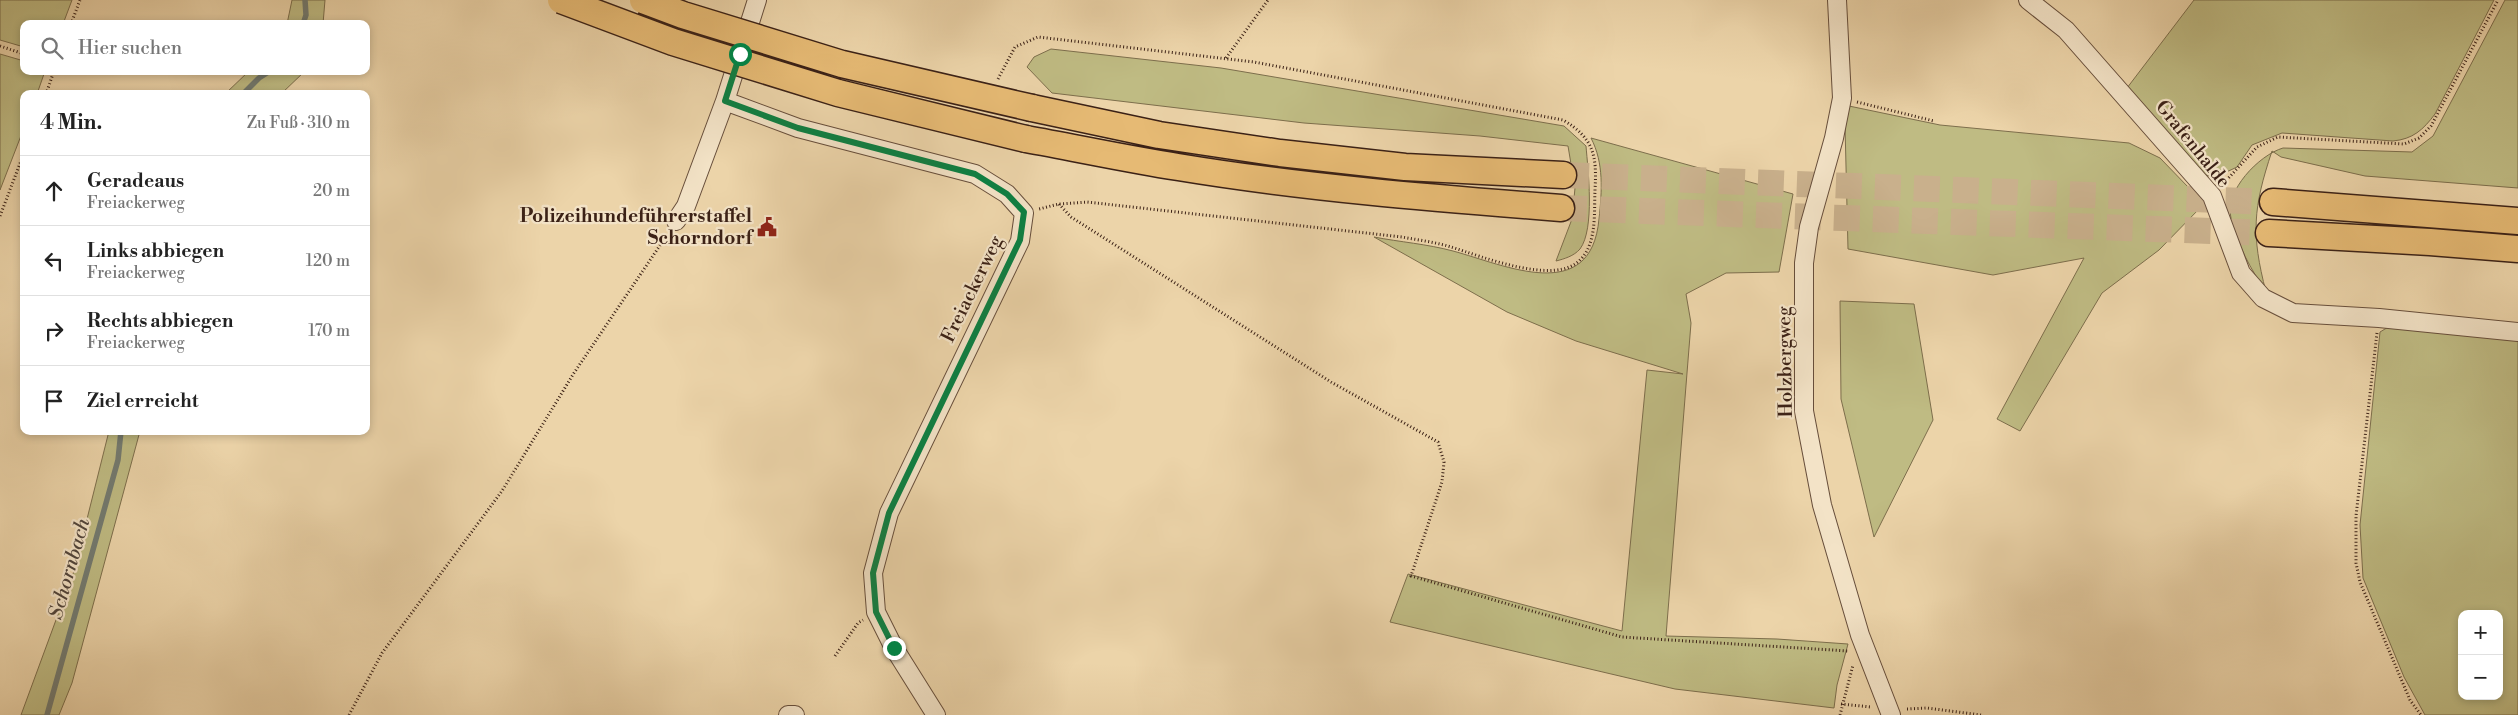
<!DOCTYPE html>
<html lang="de">
<meta charset="utf-8">
<style>
body{margin:0;font-family:"Libre Bodoni",serif;background:#f2f2f2;color:#222}
.controls{position:absolute;right:15px;bottom:15px;display:grid;overflow:hidden;border-radius:10px;box-shadow:0 2px 8px #0003}
.controls button{width:45px;height:45px;display:grid;place-items:center;padding:0;border:0;border-bottom:1px solid #e0e0e0;background:#fff;color:#222;font:25px sans-serif}
.stop{position:absolute;width:15px;height:15px;margin:-11px;border:4px solid #0b8043;border-radius:50%;background:#fff}
.stop.end{background:#0b8043;border-color:#fff;box-shadow:0 1px 5px #0008}
.list{margin:0;padding:0;list-style:none}
h2{display:flex;justify-content:space-between;align-items:center;height:65px;margin:0;padding:0 20px;font-size:21px}
h2 small{font-size:16px;font-weight:400;color:#767676}
.list li{display:grid;grid-template-columns:32px 1fr auto;gap:15px;align-items:center;box-sizing:border-box;height:70px;padding:0 20px;border-top:1px solid #e0e0e0}
.list b{display:block;font-size:19px;white-space:nowrap}
.list p{margin:0;font-size:16px;white-space:nowrap;color:#767676}
.list em{font-size:16px;font-style:normal;color:#767676}
.icon{flex:none;width:28px;height:28px;fill:none;stroke:currentColor;stroke-width:2;stroke-linecap:round;stroke-linejoin:round}
.map{position:relative;flex:none;width:2518px;height:715px;overflow:hidden}
.search{position:absolute;background:#fff;box-shadow:0 2px 8px #0003;left:20px;top:20px;width:350px;height:55px;display:flex;align-items:center;gap:12px;box-sizing:border-box;padding:0 18px;border-radius:10px;color:#767676;font-size:19px}
.panel{position:absolute;background:#fff;box-shadow:0 2px 8px #0003;left:20px;top:90px;width:350px;height:345px;border-radius:10px}
.map>svg:first-child{display:block}
.green{fill:#bfbb83;stroke:#7d6e4c;fill-rule:evenodd}
.lines{fill:none;stroke-linecap:round;stroke-linejoin:round}
.stream{stroke:#737b71;stroke-width:5.5}
.highway-tunnel{stroke:#c9b08c;stroke-width:26;stroke-dasharray:26 13;stroke-linecap:butt}
.minor-casing{stroke:#674e3b;stroke-width:20}
.highway-casing{stroke:#3b2116;stroke-width:29}
.path{stroke:#3b2116;stroke-width:3;stroke-dasharray:1 2.5;stroke-linecap:butt}
.minor{stroke:#f3e3c7;stroke-width:18}
.highway{stroke:#e6ba74;stroke-width:26}
.highway-bridge-casing{stroke:#3b2116;stroke-width:29;stroke-linecap:butt}
.highway-bridge{stroke:#e6ba74;stroke-width:26}
.route{stroke:#0b8043;stroke-width:6}
.labels{text-anchor:middle;dominant-baseline:central;stroke-width:4.5;stroke-linejoin:round;paint-order:stroke}
.street-label{font-size:19px;fill:#3b2116;stroke:#f3e3c7}
.poi-label{font-size:19px;font-weight:bold;fill:#3b2116;stroke:#f3e3c7;text-anchor:end}
.water-label{font-size:20px;font-style:italic;fill:#52463c;stroke:#f3e3c7}
</style>
<div class="map">
<svg width="2518" height="715" viewBox="0 0 2518 715">
<rect width="100%" height="100%" fill="#ecd4a9"/>
<filter id="stains"><feTurbulence type="fractalNoise" baseFrequency=".004" numOctaves="4"/><feColorMatrix values="0 0 0 0 .2 0 0 0 0 .09 0 0 0 0 .02 0 0 0 .5 -.17"/></filter>
<radialGradient id="worn" r=".72"><stop offset=".6" stop-color="#630" stop-opacity="0"/><stop offset="1" stop-color="#630" stop-opacity=".3"/></radialGradient>
<path class="green" d="M0 0H72L63 24H24V47L0 40Z
M292 0H325L323 24H287Z
M2194 0H2494L2435 114C2423 130 2413 139 2393 141L2282 133 2252 145 2237 167 2214 178 2204 174 2127 88Z
M2505 0H2518V188L2365 176 2281 157 2272 151C2253 208 2251 234 2266 292 2251 269 2237 245 2231 218 2224 191 2259 155 2283 148L2412 152 2433 136Z
M1051 49 1221 68 1564 126 1586 146C1588 170 1595 229 1580 249 1574 256 1564 259 1556 261L1572 219 1575 188 1568 146 1480 136 1304 123 1052 93 1027 67 1034 57Z
M0 54 24 61V71H45L37 94H24V128L0 190Z
M249 71H305L281 94H225Z
M1849 106 1940 125 2129 143 2160 158 2190 189 2200 208 2159 250 2102 293 2020 431 1997 419 2084 258 1993 275 1848 249 1845 125Z
M1591 138 1793 194 1779 272 1726 273 1686 294 1691 323 1666 636 1777 639 1848 644 1837 685 1834 708 1675 689 1390 622 1408 574 1622 631 1647 370 1683 374 1576 341 1507 312 1374 237C1400 242 1427 244 1453 251 1505 265 1591 306 1599 219 1602 191 1604 163 1591 138Z
M1840 301 1914 304 1933 420 1874 537 1841 399Z
M2390 326 2518 339V715H2425L2404 677 2363 578 2360 525 2380 332ZM2462 614H2499V696H2462Z
M109 431H140L72 683 59 715H21L74 571Z"/>
<g class="lines">
<path class="stream" d="M303 24 306 15 305 0
M243 94 259 78 270 71
M47 715 118 460 121 431"/>
<path class="highway-tunnel" d="M1563 175 2273 202
M1561 208 2269 233"/>
<defs>
<path id="minor" d="M757 0 725 101 798 128 975 174 1007 194 1024 213 1020 241 889 513 873 573 876 612 894 648 936 715
M1837 0 1842 98 1834 138 1809 227 1804 263V411L1822 505 1860 635 1891 715
M2028 0 2066 30 2212 196 2241 273 2263 298 2293 313 2379 318 2518 332
M676 221 686 206 725 101
M788 715H795"/>
<path id="highway" d="M1032 108 1159 135 1280 153 1405 167 1563 175
M1026 139C1076 148 1127 159 1178 167 1305 188 1433 198 1561 208
M2273 202 2518 221
M2269 233 2430 242 2518 249"/>
</defs>
<use href="#minor" class="minor-casing"/>
<use href="#highway" class="highway-casing"/>
<path class="path" d="M71 24 80 0
M0 46 24 54
M1226 58 1268 0
M998 79 1015 47 1038 37 1254 62 1563 120C1594 138 1597 156 1595 190 1594 212 1597 242 1581 259 1556 287 1481 256 1451 247 1435 242 1418 240 1402 237L1087 202 1059 204 1039 209
M46 94 54 71
M1857 102 1934 121
M2224 183 2257 147 2278 137 2404 144 2419 138 2431 126 2498 0
M1059 204 1071 217 1331 382 1438 442 1444 462 1442 482 1411 576 1622 637 1848 651
M0 216 24 153
M2377 333 2356 516V563L2360 582 2410 700 2421 715
M835 656 858 623 863 620
M1841 704 1871 707
M1907 709 1927 708 1981 715
M349 715 382 653 502 491 574 373 667 235
M1840 715 1853 665"/>
<use href="#minor" class="minor"/>
<use href="#highway" class="highway"/>
<defs>
<path id="highway-bridge" d="M561 0 673 42 838 93 1026 139
M643 0 683 15 842 64 1032 108"/>
</defs>
<use href="#highway-bridge" class="highway-bridge-casing"/>
<use href="#highway-bridge" class="highway-bridge"/>
</g>
<g class="lines">
<path class="route" d="M740 54 725 101 798 128 975 174 1007 194 1024 212 1020 240 889 513 873 573 876 612 894 648"/>
</g>
<defs>
<symbol id="civic-bare" viewBox="-9 -9 18 18"><path d="M-.6-6.5H3V-4.5H.6V-3L4-1V1h2V6H-6V1h2V-1L-.6-3ZM-1.2 2.5V6h2.4V2.5Z" fill="#8f2418" stroke="#f3e3c7" stroke-width="2.5" paint-order="stroke"/></symbol>
</defs>
<g fill-rule="evenodd">
<use href="#civic-bare" x="753" y="213" width="28" height="28"/>
</g>
<g class="labels">
<g class="street-label">
<text transform="translate(2193 144) rotate(51)">Grafenhalde</text>
<text transform="translate(972 289) rotate(-64)">Freiackerweg</text>
<text transform="translate(1785 362) rotate(-91)">Holzbergweg</text>
</g>
<g class="poi-label">
<text x="752" y="216">Polizeihundeführerstaffel<tspan x="752" dy="22">Schorndorf</tspan></text>
</g>
<g class="water-label">
<text transform="translate(70 569) rotate(-74)">Schornbach</text>
</g>
</g>
<rect width="100%" height="100%" filter="url(#stains)"/>
<rect width="100%" height="100%" fill="url(#worn)"/>
</svg>
<div class="controls">
<button>+</button>
<button>−</button>
</div>
<div class="stop" style="left:740px;top:54px"></div>
<div class="stop end" style="left:894px;top:648px"></div>
<div class="search"><svg class="icon" aria-label="search" viewBox="0 0 24 24"><circle cx="10" cy="10" r="6"/><path d="M15 15l6 6"/></svg>Hier suchen</div>
<section class="panel">
<h2>4 Min.<small>Zu Fuß · 310 m</small></h2>
<ul class="list">
<li><svg class="icon" aria-label="ahead" viewBox="0 0 24 24"><path d="M12 20V5M6 11l6-6 6 6"/></svg><div><b>Geradeaus</b><p>Freiackerweg</p></div><em>20 m</em></li>
<li><svg class="icon" aria-label="left" viewBox="0 0 24 24"><path d="M17 20v-9H6M10 6l-5 5 5 5"/></svg><div><b>Links abbiegen</b><p>Freiackerweg</p></div><em>120 m</em></li>
<li><svg class="icon" aria-label="right" viewBox="0 0 24 24"><path d="M7 20v-9h11M14 6l5 5-5 5"/></svg><div><b>Rechts abbiegen</b><p>Freiackerweg</p></div><em>170 m</em></li>
<li><svg class="icon" aria-label="arrive" viewBox="0 0 24 24"><path d="M6 21V4h12l-3 4 3 4H6"/></svg><div><b>Ziel erreicht</b></div></li>
</ul>
</section>
</div>
